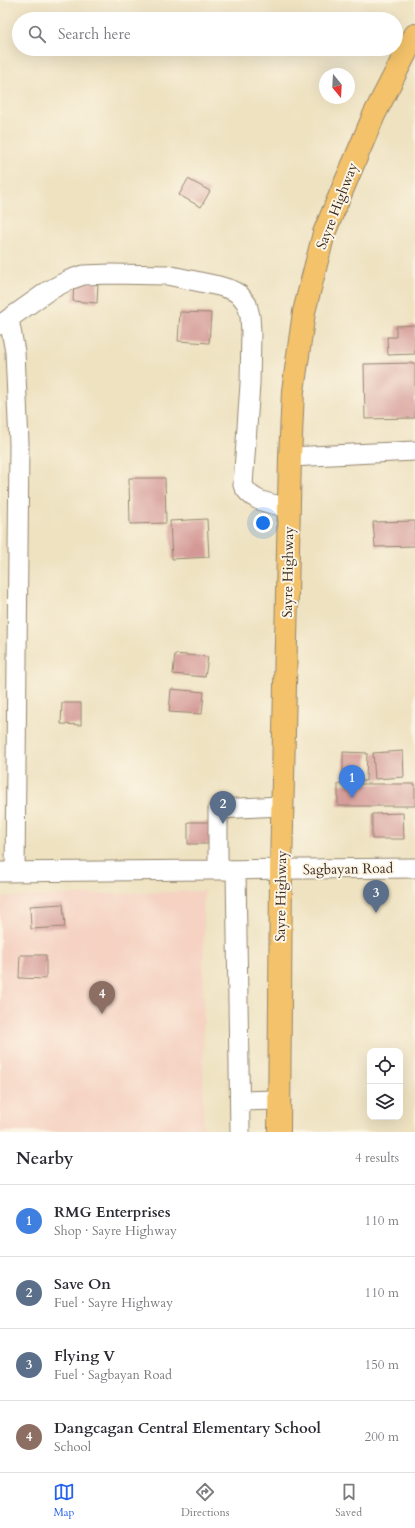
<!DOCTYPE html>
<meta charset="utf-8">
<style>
body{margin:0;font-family:Cardo,serif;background:#f7f7f7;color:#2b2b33}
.controls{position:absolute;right:12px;bottom:12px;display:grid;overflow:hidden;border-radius:8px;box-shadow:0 4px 16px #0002}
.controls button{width:36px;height:36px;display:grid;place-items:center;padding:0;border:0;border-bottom:1px solid #e1e1e2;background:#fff;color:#2b2b33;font:20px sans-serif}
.compass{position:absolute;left:319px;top:68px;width:36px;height:36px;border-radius:50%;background:#fff;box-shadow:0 4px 16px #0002;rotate:162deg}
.you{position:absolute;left:263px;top:523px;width:14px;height:14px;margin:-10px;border:3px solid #fff;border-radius:50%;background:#1a73e8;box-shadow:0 0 0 6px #1a73e833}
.badge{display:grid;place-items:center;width:26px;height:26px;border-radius:50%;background:#2563eb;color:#fff;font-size:13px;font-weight:700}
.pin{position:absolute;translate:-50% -33px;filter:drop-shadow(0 1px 2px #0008)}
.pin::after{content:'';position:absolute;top:21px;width:14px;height:12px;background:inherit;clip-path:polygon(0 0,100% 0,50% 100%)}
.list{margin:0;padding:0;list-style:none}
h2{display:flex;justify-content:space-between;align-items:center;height:52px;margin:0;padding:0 16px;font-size:17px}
h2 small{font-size:13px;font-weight:400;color:#7c7c81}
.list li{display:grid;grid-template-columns:26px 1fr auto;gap:12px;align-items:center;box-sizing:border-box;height:72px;padding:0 16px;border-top:1px solid #e1e1e2}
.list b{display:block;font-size:15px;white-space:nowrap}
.list p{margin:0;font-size:13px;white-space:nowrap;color:#7c7c81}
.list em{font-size:13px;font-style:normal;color:#7c7c81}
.icon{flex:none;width:22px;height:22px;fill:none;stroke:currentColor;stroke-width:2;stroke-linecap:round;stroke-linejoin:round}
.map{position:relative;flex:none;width:415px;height:1132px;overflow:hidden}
.search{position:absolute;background:#fff;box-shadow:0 4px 16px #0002;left:12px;right:12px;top:12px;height:44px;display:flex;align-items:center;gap:10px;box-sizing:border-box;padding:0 14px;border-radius:22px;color:#7c7c81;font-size:15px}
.sheet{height:340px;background:#fff}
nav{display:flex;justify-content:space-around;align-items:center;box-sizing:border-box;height:56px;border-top:1px solid #e1e1e2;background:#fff;font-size:11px;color:#7c7c81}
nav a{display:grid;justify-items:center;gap:2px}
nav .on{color:#2563eb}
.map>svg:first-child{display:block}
.built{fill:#f5d2c2}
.building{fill:#d49996}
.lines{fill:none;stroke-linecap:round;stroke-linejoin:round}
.minor-casing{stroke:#948670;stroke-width:21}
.highway-casing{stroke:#948670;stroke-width:24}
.minor{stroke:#fff;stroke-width:19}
.highway{stroke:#f3c26a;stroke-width:22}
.labels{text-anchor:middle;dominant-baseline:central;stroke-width:4;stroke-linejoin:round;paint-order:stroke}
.street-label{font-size:14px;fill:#3b2a1e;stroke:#fcf5e5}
</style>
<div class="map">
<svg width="415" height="1132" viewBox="0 0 415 1132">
<rect width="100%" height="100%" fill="#fcf5e5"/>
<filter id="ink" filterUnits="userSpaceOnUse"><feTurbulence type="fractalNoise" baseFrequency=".025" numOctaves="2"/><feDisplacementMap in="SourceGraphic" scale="8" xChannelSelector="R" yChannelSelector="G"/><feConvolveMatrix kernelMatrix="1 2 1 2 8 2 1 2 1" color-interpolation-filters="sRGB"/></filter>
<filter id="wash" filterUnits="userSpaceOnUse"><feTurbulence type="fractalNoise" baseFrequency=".012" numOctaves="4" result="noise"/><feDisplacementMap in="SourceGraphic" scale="16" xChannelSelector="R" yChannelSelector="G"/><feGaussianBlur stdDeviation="0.9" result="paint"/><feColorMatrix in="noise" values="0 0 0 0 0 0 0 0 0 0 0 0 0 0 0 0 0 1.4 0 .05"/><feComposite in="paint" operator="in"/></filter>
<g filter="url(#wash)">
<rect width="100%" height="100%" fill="#eee2c1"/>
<path class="built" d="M204 891 203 1132H0V897Z"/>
<g id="blocks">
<path class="building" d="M188 179 210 191 201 207 179 195Z
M74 281 98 283 97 303 73 301Z
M180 312 211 313 209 343 178 341Z
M415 325V354L388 355 387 337H396V326Z
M415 363V418L365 419 364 364Z
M129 478H165L166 523 130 524Z
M207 519 209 557 172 559 170 521Z
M415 521V546L375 547 373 522Z
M175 654 208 657 205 677 173 674Z
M171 689 204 692 202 714 169 712Z
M62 703H81V725L61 724Z
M403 751 404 777 375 779 373 753Z
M343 752 367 753 366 781 343 780Z
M338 784H415V806H338Z
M403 813 404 839H372V814Z
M188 822H214V844H188Z
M63 904 65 927 31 929 30 906Z
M20 955H46V979L19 978Z"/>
</g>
</g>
<g filter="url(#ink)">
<use href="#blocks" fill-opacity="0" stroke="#948670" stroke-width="1"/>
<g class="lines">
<defs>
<path id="minor" d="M9 319 15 352 19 444 15 872
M0 325 48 291 69 280 83 275 111 274 167 275 219 286 232 290 240 295 247 304 250 316 251 332 250 384 243 485C252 503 271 503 289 508
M290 457 415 451
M218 870V809L282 806
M236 870 240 1132
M0 872 415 868
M240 1101 279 1100"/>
<path id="highway" d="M279 1132 281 870 290 457 293 391 304 312 324 233 374 115 415 35"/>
</defs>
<use href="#minor" class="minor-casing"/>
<use href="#highway" class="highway-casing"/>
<use href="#minor" class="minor"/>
<use href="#highway" class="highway"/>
</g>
</g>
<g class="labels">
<g class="street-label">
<text transform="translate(337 206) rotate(-69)">Sayre Highway</text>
<text transform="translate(288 572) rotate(-89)">Sayre Highway</text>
<text transform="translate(348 869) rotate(-1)">Sagbayan Road</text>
<text transform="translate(281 896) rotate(-89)">Sayre Highway</text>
</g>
</g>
</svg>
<div class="controls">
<button><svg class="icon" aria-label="locate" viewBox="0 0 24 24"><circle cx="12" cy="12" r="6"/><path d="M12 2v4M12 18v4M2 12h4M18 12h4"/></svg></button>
<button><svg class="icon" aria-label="layers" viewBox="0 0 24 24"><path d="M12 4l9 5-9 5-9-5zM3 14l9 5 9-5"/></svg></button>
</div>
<svg class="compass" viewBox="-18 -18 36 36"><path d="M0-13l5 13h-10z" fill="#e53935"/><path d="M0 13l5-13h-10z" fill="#7c7c81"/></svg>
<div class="you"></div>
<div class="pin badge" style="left:352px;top:798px;background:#3f7fe0">1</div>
<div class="pin badge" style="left:223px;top:824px;background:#5c6f8a">2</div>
<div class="pin badge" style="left:376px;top:913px;background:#5c6f8a">3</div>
<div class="pin badge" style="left:102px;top:1014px;background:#8d6e63">4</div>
<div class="search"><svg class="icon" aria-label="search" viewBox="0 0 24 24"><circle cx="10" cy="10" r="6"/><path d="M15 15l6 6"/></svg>Search here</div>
</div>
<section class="sheet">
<h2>Nearby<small>4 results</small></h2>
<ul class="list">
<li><span class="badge" style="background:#3f7fe0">1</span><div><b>RMG Enterprises</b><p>Shop · Sayre Highway</p></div><em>110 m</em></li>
<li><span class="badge" style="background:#5c6f8a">2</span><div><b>Save On</b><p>Fuel · Sayre Highway</p></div><em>110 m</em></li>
<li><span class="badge" style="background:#5c6f8a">3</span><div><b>Flying V</b><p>Fuel · Sagbayan Road</p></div><em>150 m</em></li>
<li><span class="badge" style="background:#8d6e63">4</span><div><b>Dangcagan Central Elementary School</b><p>School</p></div><em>200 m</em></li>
</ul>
</section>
<nav>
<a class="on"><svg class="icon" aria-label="map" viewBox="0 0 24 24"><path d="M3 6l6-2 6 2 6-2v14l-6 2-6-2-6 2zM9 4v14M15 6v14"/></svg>Map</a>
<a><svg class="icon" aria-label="directions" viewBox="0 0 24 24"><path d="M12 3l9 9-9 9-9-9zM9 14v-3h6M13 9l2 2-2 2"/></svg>Directions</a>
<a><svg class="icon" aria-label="saved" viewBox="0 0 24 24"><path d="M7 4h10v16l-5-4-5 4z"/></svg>Saved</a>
</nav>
